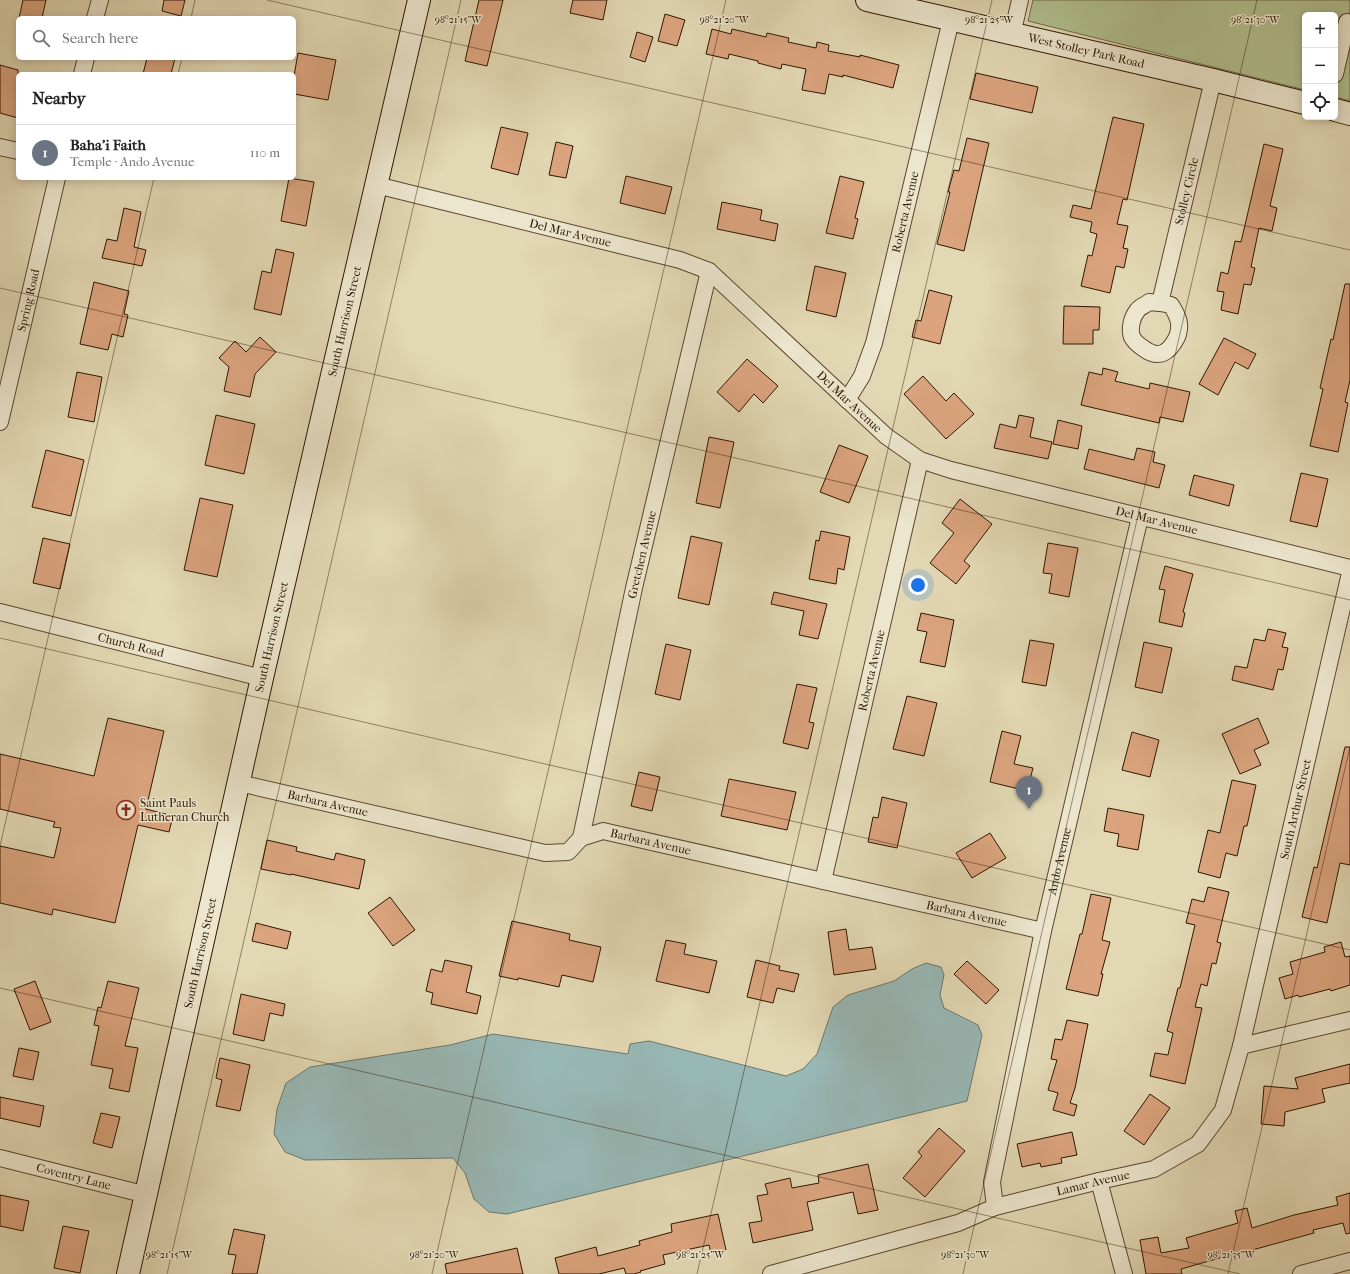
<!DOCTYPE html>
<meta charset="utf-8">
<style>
body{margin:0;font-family:"IM FELL French Canon",serif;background:#f2f2f2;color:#202124}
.controls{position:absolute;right:12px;top:12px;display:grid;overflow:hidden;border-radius:6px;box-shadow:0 2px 10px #0003}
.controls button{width:36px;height:36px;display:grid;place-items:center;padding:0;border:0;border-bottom:1px solid #e0e0e0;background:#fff;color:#202124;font:20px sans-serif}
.you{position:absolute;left:918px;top:585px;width:14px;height:14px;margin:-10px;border:3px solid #fff;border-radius:50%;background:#1a73e8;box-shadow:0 0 0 6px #1a73e833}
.badge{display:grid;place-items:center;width:26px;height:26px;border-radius:50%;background:#ea580c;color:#fff;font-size:13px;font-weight:700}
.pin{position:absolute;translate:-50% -33px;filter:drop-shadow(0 1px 2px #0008)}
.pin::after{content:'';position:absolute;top:21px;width:14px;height:12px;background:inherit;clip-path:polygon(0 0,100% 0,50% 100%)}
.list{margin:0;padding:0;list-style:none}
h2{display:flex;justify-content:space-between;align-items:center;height:52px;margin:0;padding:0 16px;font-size:17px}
h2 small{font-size:13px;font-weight:400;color:#757577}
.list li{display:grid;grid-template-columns:26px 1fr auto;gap:12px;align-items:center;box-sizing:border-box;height:56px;padding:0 16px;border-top:1px solid #e0e0e0}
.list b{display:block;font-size:15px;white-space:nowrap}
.list p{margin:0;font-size:13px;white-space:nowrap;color:#757577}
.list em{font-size:13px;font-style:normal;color:#757577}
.icon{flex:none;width:22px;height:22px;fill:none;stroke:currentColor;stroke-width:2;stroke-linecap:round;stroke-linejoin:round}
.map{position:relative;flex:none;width:1350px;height:1274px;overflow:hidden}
.search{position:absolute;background:#fff;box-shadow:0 2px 10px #0003;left:16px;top:16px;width:280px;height:44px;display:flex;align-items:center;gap:10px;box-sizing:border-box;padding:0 14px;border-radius:6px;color:#757577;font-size:15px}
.panel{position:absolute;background:#fff;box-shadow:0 2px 10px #0003;left:16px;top:72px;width:280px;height:108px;border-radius:6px}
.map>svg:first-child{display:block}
.green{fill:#b1bf8e;stroke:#706b48}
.water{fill:#98b8b6;stroke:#6e786e}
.building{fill:#dba47e;stroke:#2e1701}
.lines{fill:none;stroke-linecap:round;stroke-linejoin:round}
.minor-casing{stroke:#5b472e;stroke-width:18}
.secondary-casing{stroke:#2e1701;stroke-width:24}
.minor{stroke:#ece6ce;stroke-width:16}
.secondary{stroke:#ece6ce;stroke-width:22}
.ticks{fill:none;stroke:#2e1701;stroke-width:1;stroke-opacity:0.45}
.labels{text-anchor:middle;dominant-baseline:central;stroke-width:3;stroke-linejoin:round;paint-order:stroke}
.street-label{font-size:12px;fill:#2e1701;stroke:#ece6ce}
.poi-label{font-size:12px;fill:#2e1701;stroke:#ece6ce;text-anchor:start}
.ticks-label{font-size:10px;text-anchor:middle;fill:#2e1701;stroke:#ece6ce;stroke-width:3;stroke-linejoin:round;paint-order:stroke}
</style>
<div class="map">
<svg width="1350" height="1274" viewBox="0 0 1350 1274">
<rect width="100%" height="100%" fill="#e2d8b3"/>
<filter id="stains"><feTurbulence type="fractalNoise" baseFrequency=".005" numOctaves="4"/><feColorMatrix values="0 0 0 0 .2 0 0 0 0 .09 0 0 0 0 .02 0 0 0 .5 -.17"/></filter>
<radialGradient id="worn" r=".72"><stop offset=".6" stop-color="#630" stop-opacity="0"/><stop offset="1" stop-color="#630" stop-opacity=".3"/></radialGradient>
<path class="green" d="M1033 0H1350V101L1335 97V15H1305V90L1028 21Z"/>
<path class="water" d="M926 963 941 967 944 975 940 995 944 1008 978 1025 982 1035 967 1101 507 1214 489 1212 474 1199 465 1173 453 1158 305 1160 285 1152 274 1134 277 1109 286 1083 310 1067 450 1045 493 1034 628 1054 630 1044 649 1041 786 1076 803 1069 817 1054 833 1007 848 995 894 981 912 969Z"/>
<path class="building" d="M23 0H46L42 18H19Z
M164 0H185L181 16 162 11Z
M479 0H503L487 66 465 61Z
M573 0H607L603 20 570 13Z
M665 14 685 20 677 46 658 41Z
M712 29 731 34 732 29 766 37 767 33 789 38 788 42 816 48 817 42 829 45 828 51 860 57V55L899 65 893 88 843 75V77L829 74 825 94 802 90 806 69 782 64 781 69 758 63V61L729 54 728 59 706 54Z
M637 32 653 37 645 62 630 57Z
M298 53 336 60 328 100 294 94V76Z
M147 58H175L171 74H143Z
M0 65 18 70V118L0 113Z
M976 73 1038 87 1032 113 970 99Z
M1113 117 1144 124 1127 200 1123 199 1117 224 1128 226 1123 248 1128 249 1124 268 1116 266 1110 293 1081 286 1088 255 1092 256 1097 234 1090 232 1092 222 1070 217 1073 205 1091 209Z
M501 127 528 133 518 175 491 168Z
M967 138 989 143 964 251 937 244 950 192H948L954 170 959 171Z
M556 142 573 146 566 178 549 175Z
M1264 144 1283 149 1270 206 1277 208 1272 231 1259 228 1251 267 1255 268 1251 285 1244 284 1238 314 1221 310 1224 292 1217 291 1221 272 1228 274 1235 241 1241 242Z
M626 176 672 187 665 214 620 203Z
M840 176 864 182 855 218 858 219 853 239 826 233Z
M289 178 314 182 306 226 281 221Z
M722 202 762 210 760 220 778 224 775 241 717 229Z
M124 208 141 212 134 247 146 250 142 266 102 258 107 239 117 241Z
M276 249 294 253 281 315 254 309 262 271 271 273Z
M815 266 846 273 836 317 806 310Z
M94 282 129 291 124 314 128 315 123 337 112 334 108 350 80 344Z
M1345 284H1350V380L1345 402 1348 403 1338 452 1310 446 1323 389 1320 388 1331 339 1333 340Z
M929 290 952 296 940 344 912 337 916 320 921 321Z
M1064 306 1100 307 1099 330H1093V344H1063Z
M260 337 276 352 255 374 250 397 224 391 229 367 219 358 235 341 246 352Z
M1224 338 1256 354 1248 369 1235 362 1218 395 1199 384Z
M747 359 778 386 763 403 754 394 739 412 717 392Z
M1103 368 1118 372 1115 381 1149 389 1150 383 1190 392 1183 422 1160 417 1159 423 1081 405 1089 372 1102 375Z
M77 372 102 377 94 422 68 417Z
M923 376 946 401 954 393 974 414 946 439 904 394Z
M216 415 255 424 244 474 205 465Z
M1019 415 1034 418 1030 437 1052 442 1048 459 994 448 1000 424 1016 428Z
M1058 420 1082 426 1078 449 1053 444Z
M709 437 734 442 720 508 696 503Z
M839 445 868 456 849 503 820 492Z
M1137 448 1155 452 1153 462 1165 465 1159 488 1084 469 1089 449 1134 460Z
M46 450 84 460 71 516 32 507Z
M1301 473 1328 479 1317 527 1290 521Z
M1194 475 1234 485 1229 506 1189 495Z
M200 498 233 505 217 577 184 570Z
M960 499 992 524 964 561 970 566 956 584 930 563 954 533 942 523Z
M821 531 850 537 844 570 838 568 836 584 809 579 816 540 819 541Z
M691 536 722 543 709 605 678 598Z
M43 538 70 544 60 589 33 583Z
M1048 543 1078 548 1069 597 1049 593 1052 574 1043 573Z
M1165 566 1193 574 1183 612 1185 613 1182 627 1159 622 1165 590 1159 589Z
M774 592 827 604 818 639 799 635 804 611 771 604Z
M921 613 954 620 945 667 920 662 927 632 917 630Z
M1268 629 1286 633 1282 647 1288 648 1283 670 1278 669 1273 690 1232 680 1235 666 1247 668 1254 639 1265 641Z
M1030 640 1054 644 1046 686 1022 682Z
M1144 642 1172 648 1162 693 1135 687Z
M666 644 691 650 680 700 655 694Z
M797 684 817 688 809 722 814 723 808 749 783 743Z
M907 696 937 703 924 756 893 749Z
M108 718 164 731 146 809 173 816 169 832 138 825 115 923 53 909 52 915 0 903V846L54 858 61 828 53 827 55 822 0 809V754L94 776Z
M1258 718 1269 743 1254 750 1261 765 1240 774 1222 734Z
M1002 731 1021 736 1014 764 1033 768 1027 791 990 782Z
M1132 732 1159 740 1150 777 1122 770Z
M1345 747H1350V865L1340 863 1327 923 1302 917 1314 867 1317 868Z
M639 772 660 777 652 811 631 806Z
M729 779 796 792 787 830 721 816Z
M1232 780 1256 785 1247 826H1244L1237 856 1226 853 1220 878 1198 872 1208 830 1220 833Z
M882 797 907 803 897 848 868 842 873 817 878 818Z
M1108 808 1144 815 1138 850 1117 846 1119 834 1104 831Z
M990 833 1006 858 972 878 956 853Z
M267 840 297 847 296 851 334 860 336 853 365 860 359 889 291 874V875L261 869Z
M1208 887 1229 892 1217 942 1221 943 1216 964 1212 963 1207 986 1201 984 1195 1007 1202 1008 1185 1084 1150 1076 1155 1053 1168 1055 1173 1033 1167 1031 1178 988H1180L1195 925 1186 923 1192 899 1204 902Z
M1091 894 1111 898 1102 940 1110 942 1101 974H1103L1098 996 1066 989 1080 934H1082Z
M390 897 415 930 393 946 368 913Z
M512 921 570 934 569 940 601 947 593 982 562 975 559 987 518 978V980L499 976Z
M256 923 291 932 287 949 252 941Z
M846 929 849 950 872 947 876 969 834 975 828 932Z
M666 940 686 944 684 954 717 961 709 993 656 981Z
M1341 942 1345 957 1350 956V985L1331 991 1330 989 1299 997 1298 995 1285 999 1279 978 1293 974 1290 962 1325 952 1324 947Z
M445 960 472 966 466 992 481 996 477 1014 431 1004 433 993 426 991 431 969 442 972Z
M756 960 780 966 779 970 799 974 794 992 777 988 773 1003 747 997Z
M967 961 999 990 986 1004 954 974Z
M35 981 51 1022 30 1030 14 989Z
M108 981 139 988 125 1046 138 1048 129 1092 109 1088 113 1069 91 1065 99 1026 94 1025 98 1007 101 1008Z
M241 994 285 1004 283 1016 270 1013 264 1041 233 1034Z
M1067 1020 1088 1024 1075 1088 1070 1103 1077 1105 1074 1116 1053 1110 1058 1093 1048 1090 1057 1060 1051 1059 1055 1039 1062 1040Z
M19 1048 39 1052 33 1080 13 1076Z
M220 1058 250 1065 240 1111 216 1106 222 1080 216 1078Z
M1350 1064V1083L1322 1089 1325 1102 1285 1112 1284 1126 1261 1124 1264 1086 1298 1089 1295 1078Z
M1150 1094 1170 1108 1144 1145 1124 1131Z
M0 1097 44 1106 40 1127 0 1118Z
M101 1113 120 1117 112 1148 93 1143Z
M939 1128 965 1151 925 1197 903 1178 922 1156 918 1152Z
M1072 1132 1077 1155 1061 1158 1062 1163 1041 1167 1040 1163 1022 1167 1017 1144Z
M868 1164 878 1210 858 1214 853 1192 807 1202 813 1230 753 1243 749 1223 762 1221 757 1196 768 1194 765 1184 790 1178 792 1188 819 1183 818 1175Z
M1350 1193V1233L1346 1234 1343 1223 1313 1230 1314 1233 1245 1252 1244 1251 1181 1269 1182 1274H1146L1140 1240 1158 1237 1161 1253 1189 1248 1186 1238 1238 1223 1235 1211 1247 1208 1252 1228 1294 1215 1338 1205 1336 1197Z
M0 1195 29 1201 23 1231 0 1226Z
M718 1214 726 1250 711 1253 709 1245 663 1255 665 1264 640 1271 641 1272 634 1274H626L624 1268 599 1274H559L555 1258 596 1247 598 1256 640 1245 639 1241 672 1232 671 1224Z
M63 1226 89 1231 80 1273 54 1268Z
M234 1229 265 1235 257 1274H232L236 1255 228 1254Z
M517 1248 523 1274H447L445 1264Z"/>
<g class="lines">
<defs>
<g id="minor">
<path d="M95 18 100 0"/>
<path d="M1012 35 1020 0"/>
<path d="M82 74 86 58"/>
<path d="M1335 74 1347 22"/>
<path d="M0 147 18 151"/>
<path id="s1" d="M376 185 680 260 709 271 886 436 920 460 951 470 1350 568"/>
<path d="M1149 302 1160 303 1171 305C1178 316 1182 325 1177 337 1169 353 1159 360 1143 348 1140 346 1134 341 1132 337 1129 329 1132 317 1137 311 1139 307 1146 305 1149 302Z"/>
<path id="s2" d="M1160 303 1213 80"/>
<path id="s3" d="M847 400 862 376 874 343 951 20"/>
<path id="s4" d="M0 422 57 178"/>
<path id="s5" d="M0 612 262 678"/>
<path id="s6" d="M239 783 545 853 568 852 581 838 603 831 1043 931"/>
<path id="s7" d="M581 838 634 588 709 271"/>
<path id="s8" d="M823 881 920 460"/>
<path d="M1241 1046 1350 1020"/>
<path id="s9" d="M0 1158 147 1195"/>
<path d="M1099 1181 1124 1274"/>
<path id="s10" d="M995 1207 992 1182 1043 931 1140 517"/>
<path id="s11" d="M771 1274 958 1223 995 1207 1099 1181 1154 1169 1198 1144 1223 1110 1241 1046 1350 573"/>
<path d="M1301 1274 1350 1261"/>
</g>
<g id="secondary">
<path id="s12" d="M867 0 1213 80 1305 103"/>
<path d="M1335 110 1350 114"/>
<path id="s13" d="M128 1274 262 678 419 0"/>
</g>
</defs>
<use href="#minor" class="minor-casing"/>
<use href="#secondary" class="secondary-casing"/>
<use href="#minor" class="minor"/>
<use href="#secondary" class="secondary"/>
</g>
<path class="ticks" d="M267 0 1350 250M191 18 195 0M178 74 182 58M0 288 1350 600M0 638 1350 950M0 846 154 178M0 988 1240 1274M167 1274 461 0M432 1274 726 0M697 1274 992 0M963 1274 1257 0M1228 1274 1350 747"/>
<defs>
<symbol id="church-ring" viewBox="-11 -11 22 22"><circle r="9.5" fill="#ece6ce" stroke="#8f2418" stroke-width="1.5"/><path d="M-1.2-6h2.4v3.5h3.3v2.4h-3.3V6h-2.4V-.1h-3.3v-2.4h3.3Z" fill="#8f2418"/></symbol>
</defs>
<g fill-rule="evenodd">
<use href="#church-ring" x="115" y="799" width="22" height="22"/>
</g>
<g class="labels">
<g class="street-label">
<text stroke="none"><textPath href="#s12" startOffset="225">West Stolley Park Road</textPath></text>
<text stroke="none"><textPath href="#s2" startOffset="115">Stolley Circle</textPath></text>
<text stroke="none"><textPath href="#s3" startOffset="198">Roberta Avenue</textPath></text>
<text stroke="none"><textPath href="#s1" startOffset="200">Del Mar Avenue</textPath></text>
<text stroke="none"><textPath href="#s4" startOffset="125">Spring Road</textPath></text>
<text stroke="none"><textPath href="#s13" startOffset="977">South Harrison Street</textPath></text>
<text stroke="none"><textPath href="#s1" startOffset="536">Del Mar Avenue</textPath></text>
<text stroke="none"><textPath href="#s1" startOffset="872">Del Mar Avenue</textPath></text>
<text stroke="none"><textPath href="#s7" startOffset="290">Gretchen Avenue</textPath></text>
<text stroke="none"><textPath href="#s13" startOffset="653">South Harrison Street</textPath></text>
<text stroke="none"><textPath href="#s5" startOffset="135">Church Road</textPath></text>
<text stroke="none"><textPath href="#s8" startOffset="216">Roberta Avenue</textPath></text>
<text stroke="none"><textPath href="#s6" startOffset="91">Barbara Avenue</textPath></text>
<text stroke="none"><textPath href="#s11" startOffset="800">South Arthur Street</textPath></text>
<text stroke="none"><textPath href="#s6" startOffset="428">Barbara Avenue</textPath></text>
<text stroke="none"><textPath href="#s10" startOffset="353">Ando Avenue</textPath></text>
<text stroke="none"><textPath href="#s6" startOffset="752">Barbara Avenue</textPath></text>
<text stroke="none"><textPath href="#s13" startOffset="329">South Harrison Street</textPath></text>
<text stroke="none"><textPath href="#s9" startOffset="76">Coventry Lane</textPath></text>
<text stroke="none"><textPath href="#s11" startOffset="335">Lamar Avenue</textPath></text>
</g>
<g class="poi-label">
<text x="140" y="803">Saint Pauls<tspan x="140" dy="14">Lutheran Church</tspan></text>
</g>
</g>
<g class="ticks-label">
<text x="458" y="23">98°21'15"W</text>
<text x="724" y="23">98°21'20"W</text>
<text x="989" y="23">98°21'25"W</text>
<text x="1255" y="23">98°21'30"W</text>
<text x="169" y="1258">98°21'15"W</text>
<text x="434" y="1258">98°21'20"W</text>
<text x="700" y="1258">98°21'25"W</text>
<text x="965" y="1258">98°21'30"W</text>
<text x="1231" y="1258">98°21'35"W</text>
</g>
<rect width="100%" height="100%" filter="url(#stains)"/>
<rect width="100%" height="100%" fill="url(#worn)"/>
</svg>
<div class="controls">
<button>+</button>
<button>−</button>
<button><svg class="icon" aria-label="locate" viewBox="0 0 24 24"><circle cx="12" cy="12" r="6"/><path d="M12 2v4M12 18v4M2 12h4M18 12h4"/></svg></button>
</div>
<div class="you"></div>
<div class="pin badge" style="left:1029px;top:809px;background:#6b7280">1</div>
<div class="search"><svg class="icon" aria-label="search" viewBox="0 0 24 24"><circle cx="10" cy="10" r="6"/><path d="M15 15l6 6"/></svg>Search here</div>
<section class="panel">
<h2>Nearby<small></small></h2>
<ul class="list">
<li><span class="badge" style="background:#6b7280">1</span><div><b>Baha'i Faith</b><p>Temple · Ando Avenue</p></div><em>110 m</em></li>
</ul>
</section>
</div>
